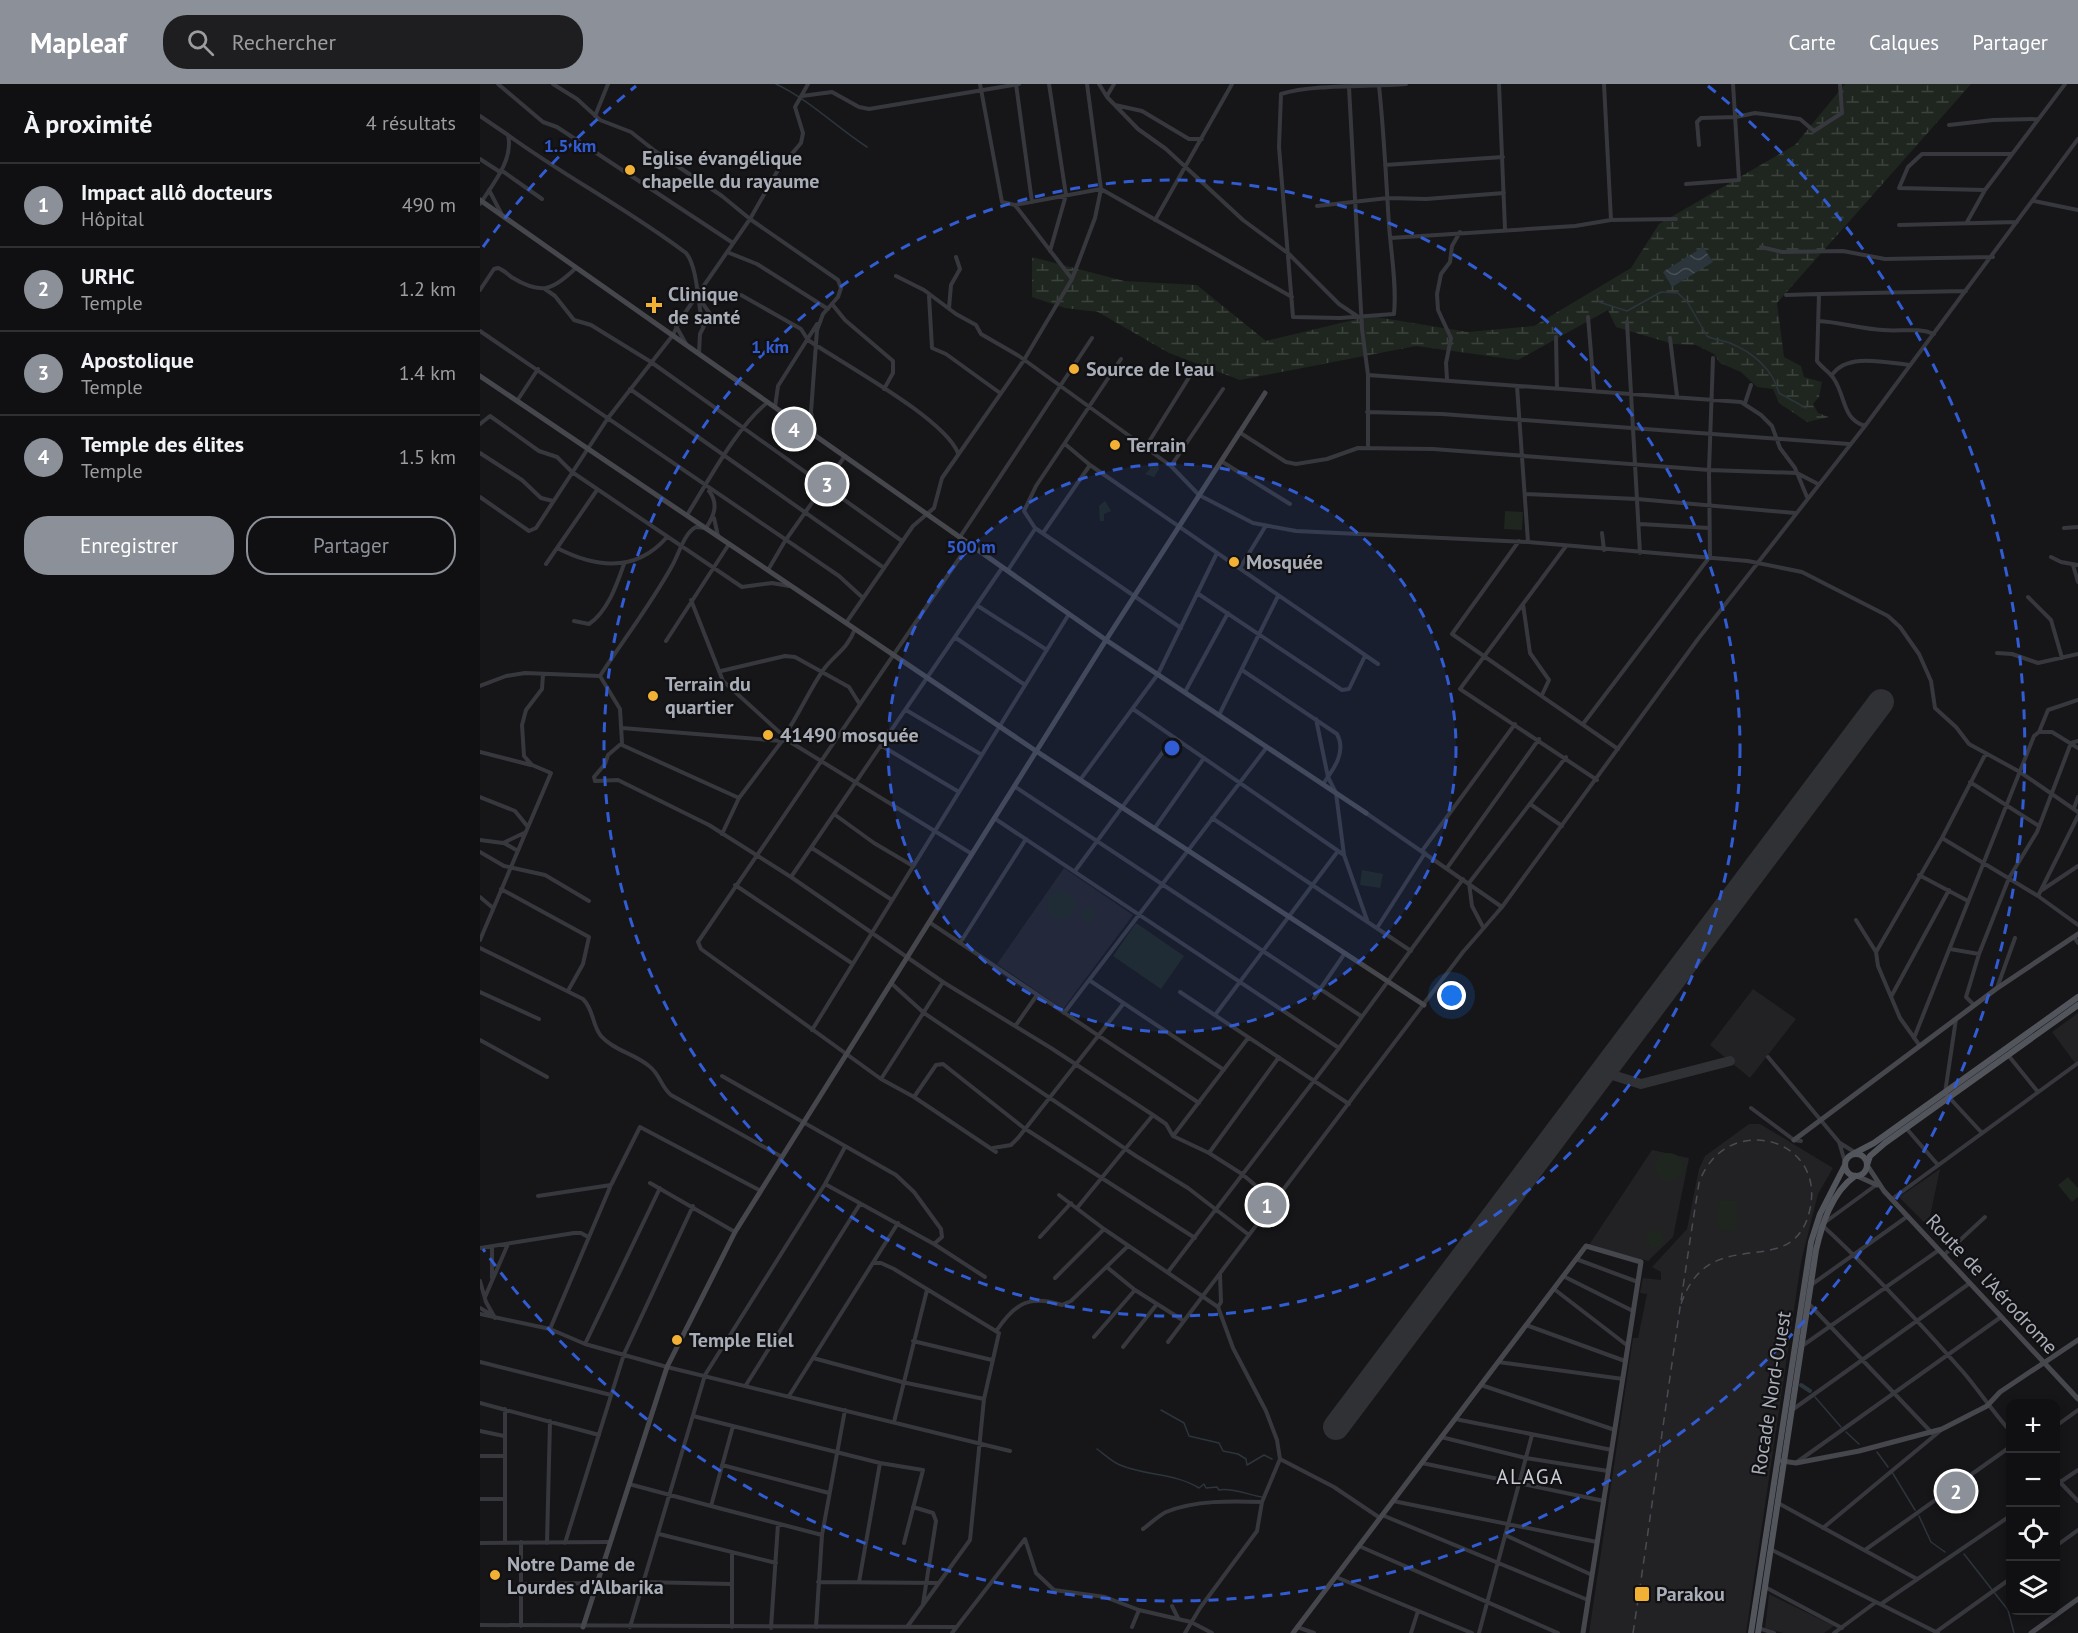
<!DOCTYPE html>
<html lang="fr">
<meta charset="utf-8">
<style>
body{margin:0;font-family:"PT Sans",sans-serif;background:#1e1e20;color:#f1f3f6}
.controls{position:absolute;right:18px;bottom:18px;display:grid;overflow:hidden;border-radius:12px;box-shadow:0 3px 9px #0003}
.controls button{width:54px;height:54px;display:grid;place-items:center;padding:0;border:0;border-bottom:2px solid #303032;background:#101012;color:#f1f3f6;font:30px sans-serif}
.you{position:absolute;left:972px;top:912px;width:21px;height:21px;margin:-15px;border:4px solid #fff;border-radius:50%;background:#1a73e8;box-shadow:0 0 0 9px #1a73e833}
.badge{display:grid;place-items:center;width:39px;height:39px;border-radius:50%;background:#8c9099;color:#fff;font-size:20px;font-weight:700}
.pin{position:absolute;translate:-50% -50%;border:3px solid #fff;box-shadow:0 2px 6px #0006}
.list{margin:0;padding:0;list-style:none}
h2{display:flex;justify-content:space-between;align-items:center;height:78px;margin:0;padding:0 24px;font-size:26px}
h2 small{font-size:20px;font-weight:400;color:#9c9d9f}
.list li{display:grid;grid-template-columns:39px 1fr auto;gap:18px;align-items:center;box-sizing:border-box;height:84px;padding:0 24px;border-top:2px solid #303032}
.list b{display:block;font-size:22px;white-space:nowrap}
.list p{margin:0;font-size:20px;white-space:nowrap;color:#9c9d9f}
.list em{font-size:20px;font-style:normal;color:#9c9d9f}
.actions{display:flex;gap:12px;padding:18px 24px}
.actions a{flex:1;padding:14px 0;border:2px solid #8c9099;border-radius:24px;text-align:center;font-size:21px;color:#8c9099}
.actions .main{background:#8c9099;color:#fff}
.icon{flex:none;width:33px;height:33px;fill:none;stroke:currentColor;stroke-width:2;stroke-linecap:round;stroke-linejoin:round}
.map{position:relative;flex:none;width:1598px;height:1549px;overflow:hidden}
header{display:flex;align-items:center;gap:36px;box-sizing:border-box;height:84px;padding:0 30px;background:#8c9099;color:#fff}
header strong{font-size:28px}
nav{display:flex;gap:33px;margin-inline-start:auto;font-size:21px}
.search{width:420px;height:54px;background:#1e1e20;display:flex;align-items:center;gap:15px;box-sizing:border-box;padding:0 21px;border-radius:24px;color:#9c9d9f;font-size:22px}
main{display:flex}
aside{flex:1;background:#101012}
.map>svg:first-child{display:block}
.built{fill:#222225}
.forest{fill:url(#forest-firs)}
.wetland{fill:url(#wetland-marsh)}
.pitch{fill:#1e261f}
.water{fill:url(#water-waves)}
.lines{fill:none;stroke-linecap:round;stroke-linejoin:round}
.stream{stroke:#2c353c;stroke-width:1.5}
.canal{stroke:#2c353c;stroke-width:4}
.taxiway{stroke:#303135;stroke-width:10}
.runway{stroke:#303135;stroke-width:26}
.street{stroke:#37383d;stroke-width:4}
.secondary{stroke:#45474d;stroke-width:5}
.primary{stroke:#53555c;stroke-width:6}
.rail{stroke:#4a4c52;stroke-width:1.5;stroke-dasharray:8 6;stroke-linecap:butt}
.ring{fill:none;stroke:#325cd3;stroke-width:3;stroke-dasharray:10 8}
.poi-dot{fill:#f2b134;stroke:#111113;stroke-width:2}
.labels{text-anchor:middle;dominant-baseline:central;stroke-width:4.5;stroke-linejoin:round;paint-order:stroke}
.poi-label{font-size:20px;font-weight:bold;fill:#a8adb8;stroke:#111113;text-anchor:start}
.street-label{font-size:20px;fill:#a8adb8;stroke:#111113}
.neighbourhood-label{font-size:21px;letter-spacing:1.5px;fill:#c9ccd4;stroke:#111113}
.centre{fill:#325cd3;stroke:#111113;stroke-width:3}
.ring-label{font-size:18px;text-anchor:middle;font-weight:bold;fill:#325cd3;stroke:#111113;stroke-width:4.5;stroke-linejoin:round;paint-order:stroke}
</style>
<header>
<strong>Mapleaf</strong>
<div class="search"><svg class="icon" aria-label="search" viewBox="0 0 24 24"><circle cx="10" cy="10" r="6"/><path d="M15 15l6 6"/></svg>Rechercher</div>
<nav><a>Carte</a><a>Calques</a><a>Partager</a></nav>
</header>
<main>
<aside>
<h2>À proximité<small>4 résultats</small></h2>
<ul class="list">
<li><span class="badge">1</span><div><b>Impact allô docteurs</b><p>Hôpital</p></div><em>490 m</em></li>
<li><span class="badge">2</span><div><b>URHC</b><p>Temple</p></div><em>1.2 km</em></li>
<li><span class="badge">3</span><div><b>Apostolique</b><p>Temple</p></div><em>1.4 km</em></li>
<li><span class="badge">4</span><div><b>Temple des élites</b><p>Temple</p></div><em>1.5 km</em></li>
</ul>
<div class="actions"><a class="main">Enregistrer</a><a>Partager</a></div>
</aside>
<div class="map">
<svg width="1598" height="1549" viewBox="0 0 1598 1549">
<defs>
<pattern id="forest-firs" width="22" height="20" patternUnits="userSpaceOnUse" patternTransform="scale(1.5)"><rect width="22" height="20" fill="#1e261f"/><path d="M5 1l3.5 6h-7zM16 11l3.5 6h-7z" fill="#3c433d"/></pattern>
<pattern id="wetland-marsh" width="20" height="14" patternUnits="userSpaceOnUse" patternTransform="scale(1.5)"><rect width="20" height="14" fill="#1e261f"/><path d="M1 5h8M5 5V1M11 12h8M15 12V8" fill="none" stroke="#3c433d"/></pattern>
<pattern id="water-waves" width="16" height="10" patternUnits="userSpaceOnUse" patternTransform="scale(1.5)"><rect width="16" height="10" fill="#2c353c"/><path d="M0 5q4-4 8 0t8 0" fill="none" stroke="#485056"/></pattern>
</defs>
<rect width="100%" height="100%" fill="#161618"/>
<path class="built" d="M584 784 653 831 583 925 517 880Z
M1273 905 1316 935 1270 994 1230 961Z
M1598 929V977L1595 979 1572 948Z
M1269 1040H1280L1353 1084 1338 1110 1321 1178 1266 1549H1109L1153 1254H1158L1167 1210 1160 1209 1163 1194 1181 1196V1188L1172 1183 1207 1145 1219 1085 1225 1072Z
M1172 1066 1209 1074 1193 1153 1168 1177 1109 1161Z
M1460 1085 1448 1142 1419 1113Z
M1289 1510 1354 1542 1344 1549H1303L1285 1544Z"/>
<path class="forest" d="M671 378H677L679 385 674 393 665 390 670 385Z
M625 417 631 427 624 430V437H620L619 422Z"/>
<path class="wetland" d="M1365 0H1491L1297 219 1304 273 1321 282 1324 293 1342 298 1339 313 1333 320 1338 329 1349 333 1327 338 1299 319 1293 305 1277 303 1261 288 1240 279 1234 270 1216 261 1193 260 1136 243 1128 226 1038 276 936 262 760 296 689 269 618 228 585 224 552 213V173L644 197 717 201 786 257 890 232 988 248 1054 242 1151 184 1179 140 1315 61Z"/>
<path class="pitch" d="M1025 427 1043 428 1042 446 1024 445Z
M882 786 903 790 900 804 880 801Z
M567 821a14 14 0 1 1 28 0a14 14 0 1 1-28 0Z
M601 831a7 7 0 1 1 14 0a7 7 0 1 1-14 0Z
M656 839 704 872 681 905 633 872Z
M1175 1083a14 14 0 1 1 28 0a14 14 0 1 1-28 0Z
M1588 1093 1598 1104V1113L1592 1118 1578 1101Z
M1239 1116 1257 1117 1256 1147 1238 1146Z
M1166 1155a9 9 0 1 1 18 0a9 9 0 1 1-18 0Z"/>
<path class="water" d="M1223 163 1233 178 1192 203 1183 188Z"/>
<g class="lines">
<path class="stream" d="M296 0C330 16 356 43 387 63
M1119 218 1147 227 1181 208 1198 209 1208 219 1227 252C1234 256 1242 256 1250 259 1272 268 1293 285 1299 309L1326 324
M1335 1313 1361 1343
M681 1326 704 1339 709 1352 739 1359 743 1367 758 1370 766 1375 767 1381 784 1371 792 1375
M1366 1348 1379 1360
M617 1365C624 1370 632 1378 640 1381 666 1392 695 1389 719 1404L724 1400 726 1404 737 1403 739 1406C750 1403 769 1411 782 1413
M1397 1368 1408 1383
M1412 1388 1435 1426
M1439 1432 1451 1458 1465 1468
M1484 1470 1528 1526 1534 1549"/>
<path class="canal" d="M1321 1301 1330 1307"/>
<path class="taxiway" d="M1123 988 1161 1000 1250 977"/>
<path class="runway" d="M856 1343 1401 618"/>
<path class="street" d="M18 0 63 38 77 43 253 159
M73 0 97 15 120 36 151 48 175 67 242 112 270 135 358 196 361 204 358 213 343 230 337 246 331 328 336 352
M500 0 522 118 535 121 621 105 812 213
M536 0 552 118
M569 0 586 111 570 167
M619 0 627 13 658 45 686 65 763 136 809 170 859 220 877 232
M899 0V2C904 48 906 95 909 141 911 169 917 202 914 230L860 234 813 233 799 63 801 10C833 0 891 3 926 0
M1019 0 1025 145
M869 3 882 245 888 291V364
M322 12 352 8 379 23 389 25 539 0
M627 12 634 0
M635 21 662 27 709 55H722
M0 32 28 51C34 76 12 101 0 120
M115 32 128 0
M1469 41 1513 36 1558 35
M28 51C86 93 149 126 206 169 218 183 218 223 223 243
M1219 61 1217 38 1221 34 1256 33 1275 29 1320 35 1334 47 1337 45 1362 29 1360 0
M0 75 20 88
M905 81 1023 73
M21 86 62 115
M1206 100 1259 96 1253 0
M9 106 21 129
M1505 106 1419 104 1428 83 1442 70H1532
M1554 117 1598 126
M535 121 592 195
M837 122 908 114 946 115 1024 109
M675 136 752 0
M1131 136 1196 135
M1487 138 1505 106 1585 0
M1419 141 1537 138
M910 154 1095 142 1131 136 1124 0
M1281 163 1302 168 1363 167 1405 175 1513 173
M247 168 277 180 348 225
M416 192 444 206 476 230 496 241 501 250 539 272 691 382 719 411 773 439 816 447 1048 458 1268 477 1322 488 1408 532 1420 543 1439 570 1451 597 1455 624 1476 643 1489 660 1540 688 1598 728
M65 205 75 212 94 236 111 241 171 278 422 457
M0 206 14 185 18 184C24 186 28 191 33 194 63 212 73 205 96 184
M217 211 230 230 220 250 219 269
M261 211 321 245 328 256C363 280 464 334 478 369
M1306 211 1339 210
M449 212 452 264 466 270 520 309
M352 220 365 236 413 277V289L404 305
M469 224 471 201 480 185 476 173
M1108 233 1114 305
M1338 237C1360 238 1381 245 1403 246 1420 248 1438 243 1454 250
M1147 238 1160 469
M196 242 206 260
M0 247 359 492 382 513
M1076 253 1077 304
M1190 254 1197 312
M641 275 556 402 544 427 555 444 701 544
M888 291 1261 318 1281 331 1292 342 1300 364 1315 384 1327 413
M1352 291C1367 268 1407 279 1430 281
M967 295 966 279 971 254 958 226 957 210 961 190 970 178 972 162 980 148
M1037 302 1048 458
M150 305 404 484
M37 317 58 285
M1265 319 1271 301
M295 323 298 302 337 240
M887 328 962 330 1369 360
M0 340 10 332 59 367 77 373 92 388 262 503 292 499 309 502
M1385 342C1362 335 1366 313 1354 295 1350 288 1342 284 1337 277L1339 210 1486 207
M759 348 806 378 816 380 847 375 878 364 953 365 1229 386 1317 389 1338 400
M585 360 610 381 898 580
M665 364 713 287
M0 369 42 396 61 414 73 417
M741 377 810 420
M691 382 743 305
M1046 410 1157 415 1315 429
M0 413 49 447 56 444 128 334 193 251 200 236 270 135 298 86 321 59 323 49 315 23 328 0
M207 431C228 398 257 342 288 318
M234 434 238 452
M1160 440 1229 444
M1584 444 1598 443
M563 449 610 381
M1122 449 1124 466
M480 453 612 254
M1039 457 972 550 1138 665
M489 460 218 858 221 865 401 995 434 1013 516 1068
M1086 462 980 605 1117 696
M77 464C116 484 156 489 187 453
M1571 473 1581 478 1598 481
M1230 474 1229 386 1233 274
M66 480 117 406
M1593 481 1598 498
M760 484 785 443
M288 486 305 457 365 372
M528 486 555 445
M717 509 862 606 869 605 885 572
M1548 513 1571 536 1582 574
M211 516 243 597 307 655
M1043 520 1050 569 1069 596 1062 611
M498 522 567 566
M94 537 109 540C128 527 137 500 144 480
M366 539 433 442 454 424 462 394 544 276 592 195 615 134 621 105 607 0
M476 554 545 601
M186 557 249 460
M1517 569 1532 570 1558 579 1598 570
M762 586 857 650C867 668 853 686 843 700
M241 587 305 572 315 573 369 603 379 619
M120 592 140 625 142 659 128 671 125 680 114 693 115 697 138 696 229 741 311 793 463 898 571 964 673 1031 686 1040 693 1052 729 1069 762 1090 795 1118
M0 602 26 592 45 589 120 592C144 555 171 520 192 482 199 470 204 449 216 443L226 444C234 432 239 420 229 407
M705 608 748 529
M653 625 864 771
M426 626 502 671
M739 631 798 512
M836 635 848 693 856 709 864 771 887 836
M1103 640 1228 475
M142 644 301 657
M1560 648H1572L1598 664
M304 652C319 631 329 606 344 585 355 570 367 566 375 545
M142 661 259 714
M402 662 479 708
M0 668 51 681
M600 696 678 590 737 469
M1490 698 1559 742
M534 702 881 932
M0 713 35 727 48 743 0 856
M1050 720 1082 742
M1594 724 1598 713
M886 729 1022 823
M354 730 394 759 433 782
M514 734 859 964
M732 734 931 867
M48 743 71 689 52 681 44 672 42 641 46 626 62 605 63 590
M674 745 724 674
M242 750 259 714 302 657 307 656 492 770
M1462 754 1558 812 1598 841
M0 756 23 759 44 749
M24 759 38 767
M332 764 412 816
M942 767 1035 640
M0 768 24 782 65 791 109 817
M967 784 1059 655
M595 787 694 653
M1439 791 1488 817
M311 793 522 484
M255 801 373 880
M21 805 109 853 103 880 89 905
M1562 806 1598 782
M1558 812 1598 732
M0 813 13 824
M1376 836 1396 868 1398 882 1420 934 1440 962
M449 838 719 1019
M1003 843 992 822 989 799 1086 673
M897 844 945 769
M1594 853 1598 859
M480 859 546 755
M0 864 103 915C114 926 112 941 121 952 133 966 155 970 169 982 180 990 181 1003 191 1011L302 1073
M1470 865 1499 870
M1396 868 1462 754 1506 669
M609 896 744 986
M411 899 444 929 656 1072 708 1104 769 1151
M1517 904 1535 854
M0 908 59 935
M700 908 869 1020
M1412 911 1469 806
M834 914 865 869
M1494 921 1486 913 1499 870 1529 794 1557 748 1591 659 1598 657
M584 929 787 663
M735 931 858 767
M1476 935 1465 1009 1502 1049
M536 941 557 911
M332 946 589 530
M1434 954 1554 652 1559 648 1568 626 1598 616
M0 956 67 993
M1528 971 1558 1008
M1288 973 1359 1058 1365 1078
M242 992 416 1091 434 1108 461 1145 462 1153 454 1160
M401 995 463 898
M434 1013 456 981 463 980 544 1044 715 1154
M1271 1024 1314 1056 1321 1057
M1426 1044 1458 1081
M693 1052 768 954
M1360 1059 1376 1069
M513 1064 531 1061 538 1054 644 919
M729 1069 799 973
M170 1099 255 1148
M345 1100 454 1160 505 1193
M579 1111 624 1145 738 1223
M58 1112 131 1101
M1412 1115 1598 979
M597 1124 673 1031
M1344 1139 1396 1101
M1343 1142C1393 1188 1439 1238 1484 1289 1500 1308 1513 1328 1530 1347
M560 1153 591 1119
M12 1163V1194
M0 1164 94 1149H101L108 1153
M1464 1171 1505 1133
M1096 1175 1158 1198
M393 1179H401L414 1185 519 1249 504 1315 490 1456 427 1543
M628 1184 655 1206 704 1237
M688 1188 859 964 983 795
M1083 1192 1153 1227
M575 1194 624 1145
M0 1197 6 1218 15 1234
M1331 1201 1428 1132
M1074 1205 1148 1262
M5 1213 28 1160
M1329 1220 1452 1349
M0 1224 12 1231
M0 1230 70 1245 105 1260 187 1283 530 1367
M1046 1241 1145 1277
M70 1245 131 1101 160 1043 281 1107
M517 1246C536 1218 550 1211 582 1221L591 1217 648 1162
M614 1253 655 1206
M433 1257 512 1276
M688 1258 983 868 1022 823 1218 555 1385 342 1598 55
M105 1260 180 1104
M1322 1262 1459 1166
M643 1263 677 1220
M333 1274 422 1298 504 1315
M0 1278 131 1311
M1018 1278 1143 1295
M266 1301 380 1120
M1001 1301 1135 1346
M309 1312 418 1139
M0 1319 119 1351
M1312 1326 1490 1199
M213 1332 400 1379 443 1386 424 1459
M975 1335 1132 1366
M414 1338 447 1206
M253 1342 231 1422 342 1451
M1576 1342 1598 1326
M0 1347 24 1352
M961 1353 1046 1374 1128 1387
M0 1372H24
M800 1375 854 1403 900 1434
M1317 1378 1521 1233
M942 1379 1124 1417
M242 1381 349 1409
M1576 1394 1598 1417
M149 1400 231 1422
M1576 1401 1598 1386
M0 1415H24
M913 1417 1117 1458
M1298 1419 1437 1495
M433 1423 453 1429 456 1437 443 1520
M902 1431 1108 1516
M1343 1444 1460 1347
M663 1445C670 1440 678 1432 686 1428 715 1416 752 1417 782 1418
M179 1450 296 1479
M1025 1451 1112 1491
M25 1458V1325
M0 1459 130 1458
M67 1459 70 1337
M85 1459 144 1270 213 1122
M879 1462 1078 1549
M1576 1462 1598 1446
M1290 1465 1458 1549
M1385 1466 1530 1363
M856 1493 992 1549
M163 1498 252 1500
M338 1498 459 1499
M379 1498 400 1379
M41 1500 117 1499
M1285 1503 1362 1544
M1401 1520 1530 1432
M692 1522 698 1534
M0 1541 476 1543
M41 1542V1458
M150 1543 225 1291 345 1100 365 1063
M252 1543V1468
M336 1543 342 1451 365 1326
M652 1543 659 1526
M817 1543 834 1549
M291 1544 298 1440
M1278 1544 1294 1549
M1456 1548 1530 1495
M472 1549 545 1455 556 1489 574 1506 625 1513 659 1526 711 1538 732 1549
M705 1549 720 1524 777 1447 782 1418 800 1375 797 1356 786 1327 753 1264 738 1223 741 1218 740 1190
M931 1549 938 1527
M999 1549 1052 1351
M1354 1549 1396 1518"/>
<path class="secondary" d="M0 116 626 556 886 729
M0 292 556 667 944 921
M1314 1056 1516 905 1598 850
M1387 1081 1404 1107 1598 1315
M1377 1092 1397 1101
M1302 1377 1316 1379 1379 1367 1462 1345 1507 1322 1520 1308 1598 1256
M103 1543 187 1283 255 1148 626 556 785 309
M813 1549 1106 1162 1161 1178 1103 1549
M1551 1549 1598 1515"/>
<path class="primary" d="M1373 1070 1394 1059 1598 913
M1365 1081a11 11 0 1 1 22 0a11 11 0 1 1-22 0Z
M1387 1081 1390 1072 1405 1059 1598 921
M1271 1549 1331 1158 1340 1130 1365 1081
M1278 1549 1336 1166C1342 1140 1352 1108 1375 1092"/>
<path class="rail" d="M1153 1549C1176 1399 1195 1249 1219 1099 1244 1027 1346 1052 1330 1125 1313 1202 1230 1134 1201 1220"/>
</g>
<circle cx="692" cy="664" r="284" fill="#325cd3" fill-opacity=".12"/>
<g class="ring">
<circle cx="692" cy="664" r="284"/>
<circle cx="692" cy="664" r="568"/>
<path d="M3 163A852 852 0 0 1 156 2M1228 2A852 852 0 1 1 3 1165"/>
</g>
<g class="poi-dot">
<circle cx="150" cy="86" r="6"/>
<path d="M171 212h6v6h6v6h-6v6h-6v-6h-6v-6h6z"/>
<circle cx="594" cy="285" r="6"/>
<circle cx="635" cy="361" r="6"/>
<circle cx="754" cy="478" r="6"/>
<circle cx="173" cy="612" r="6"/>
<circle cx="288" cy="651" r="6"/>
<circle cx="197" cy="1256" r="6"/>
<circle cx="15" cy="1491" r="6"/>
<rect x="1154" y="1502" width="16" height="16" rx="3"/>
</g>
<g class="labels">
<g class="poi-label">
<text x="162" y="74">Eglise évangélique<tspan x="162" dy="23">chapelle du rayaume</tspan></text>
<text x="188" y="210">Clinique<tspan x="188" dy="23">de santé</tspan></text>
<text x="606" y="285">Source de l'eau</text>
<text x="647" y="361">Terrain</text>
<text x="766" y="478">Mosquée</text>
<text x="185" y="600">Terrain du<tspan x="185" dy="23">quartier</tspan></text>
<text x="300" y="651">41490 mosquée</text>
<text x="209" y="1256">Temple Eliel</text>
<text x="27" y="1480">Notre Dame de<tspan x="27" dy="23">Lourdes d'Albarika</tspan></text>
<text x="1176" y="1510">Parakou</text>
</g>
<g class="street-label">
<text transform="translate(1512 1200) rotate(47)">Route de l'Aérodrome</text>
<text transform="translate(1291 1309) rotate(-81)">Rocade Nord-Ouest</text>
</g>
<g class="neighbourhood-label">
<text x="1050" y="1392">ALAGA</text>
</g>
</g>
<circle cx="692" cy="664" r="9" class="centre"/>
<g class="ring-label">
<text x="90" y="68">1.5 km</text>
<text x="290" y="269">1 km</text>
<text x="491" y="469">500 m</text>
</g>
</svg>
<div class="controls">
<button>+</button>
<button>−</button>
<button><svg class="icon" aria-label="locate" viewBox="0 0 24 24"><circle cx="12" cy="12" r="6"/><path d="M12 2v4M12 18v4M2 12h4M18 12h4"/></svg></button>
<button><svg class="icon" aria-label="layers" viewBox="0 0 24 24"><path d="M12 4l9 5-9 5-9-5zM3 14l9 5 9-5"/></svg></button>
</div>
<div class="you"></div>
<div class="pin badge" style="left:787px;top:1121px">1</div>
<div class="pin badge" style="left:1476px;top:1407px">2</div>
<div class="pin badge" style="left:347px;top:400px">3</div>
<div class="pin badge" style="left:314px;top:345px">4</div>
</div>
</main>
